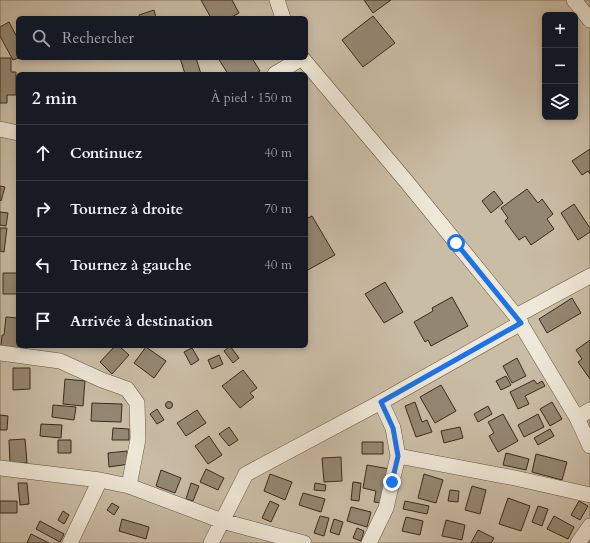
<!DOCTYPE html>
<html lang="fr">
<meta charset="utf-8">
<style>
body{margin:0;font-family:Cardo,serif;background:#242831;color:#f1f3f6}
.controls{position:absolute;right:12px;top:12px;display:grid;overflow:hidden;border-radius:6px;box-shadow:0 2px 6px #0003}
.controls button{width:36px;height:36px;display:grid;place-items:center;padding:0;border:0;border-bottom:1px solid #363941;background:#171b24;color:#f1f3f6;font:20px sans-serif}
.stop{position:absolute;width:12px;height:12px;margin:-9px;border:3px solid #1a73e8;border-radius:50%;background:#fff}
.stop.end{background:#1a73e8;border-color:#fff;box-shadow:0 1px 4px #0008}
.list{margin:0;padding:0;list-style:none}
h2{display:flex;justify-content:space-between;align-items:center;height:52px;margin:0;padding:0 16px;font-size:17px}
h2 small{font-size:13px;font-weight:400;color:#9ea1a6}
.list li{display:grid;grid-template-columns:26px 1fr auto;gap:12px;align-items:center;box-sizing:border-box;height:56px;padding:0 16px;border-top:1px solid #363941}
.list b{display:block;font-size:15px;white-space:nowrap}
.list em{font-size:13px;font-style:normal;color:#9ea1a6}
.icon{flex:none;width:22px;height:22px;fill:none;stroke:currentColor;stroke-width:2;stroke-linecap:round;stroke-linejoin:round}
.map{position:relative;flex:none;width:590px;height:543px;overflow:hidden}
.search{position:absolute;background:#171b24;box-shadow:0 2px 6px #0003;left:16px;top:16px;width:292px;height:44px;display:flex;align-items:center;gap:10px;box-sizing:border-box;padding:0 14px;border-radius:6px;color:#9ea1a6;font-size:15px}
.panel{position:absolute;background:#171b24;box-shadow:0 2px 6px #0003;left:16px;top:72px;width:292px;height:276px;border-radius:6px}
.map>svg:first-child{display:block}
.green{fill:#cabda6;stroke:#827460;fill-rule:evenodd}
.building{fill:#948772;stroke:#3a2b1a}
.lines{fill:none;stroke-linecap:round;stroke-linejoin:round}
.minor-casing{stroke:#655744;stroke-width:16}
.minor{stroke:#efe8d8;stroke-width:15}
.route{stroke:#1a73e8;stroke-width:5}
</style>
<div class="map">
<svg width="590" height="543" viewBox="0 0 590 543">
<rect width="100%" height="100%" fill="#e7dbc3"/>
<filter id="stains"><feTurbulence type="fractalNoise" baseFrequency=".005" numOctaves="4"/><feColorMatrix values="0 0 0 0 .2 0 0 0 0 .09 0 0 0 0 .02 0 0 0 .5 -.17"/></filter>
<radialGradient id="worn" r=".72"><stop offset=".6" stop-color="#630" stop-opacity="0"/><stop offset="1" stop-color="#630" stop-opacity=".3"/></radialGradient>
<path class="green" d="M0 0H590V543H0ZM545 15H575V117H545ZM18 18H306V58H18ZM18 74H306V346H18Z"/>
<path class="building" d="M201 0H232L239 13 230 18H211Z
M364 0H391L373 13Z
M154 10 156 18H140L139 15Z
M373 16 395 43 363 67 342 40Z
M9 22 18 39V58L13 60 0 36V27Z
M0 58H11V72H16V95H7V103H0Z
M180 58H196L201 74H185Z
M218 58H252L260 71 255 74H228Z
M590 149V174L588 171 582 175 572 161Z
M0 186 5 187 1 201 0 200Z
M527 189 538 203 542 199 553 214 547 219 554 229 531 245 525 236 519 240 505 221 508 218 501 208Z
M494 191 503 203 491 213 482 201Z
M574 204 590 228V232L578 240 561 213Z
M0 212 8 213 6 226 0 225Z
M312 216 335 255 306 271V219Z
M0 228H7L4 252 0 251Z
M3 273H18V294H3Z
M385 282 403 312 384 323 365 294Z
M452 297 468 326 431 346 428 340 425 342 414 322 433 311 432 308Z
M572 298 581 313 547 333 539 319Z
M6 317 18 318V346H27L26 350 1 347 2 335H4Z
M590 340V379L578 362 582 359 576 350Z
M115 346H119L129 355 112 374 100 362Z
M230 346 239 358 233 363 224 351Z
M146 347 166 361 154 378 134 363Z
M192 348 199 360 191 365 184 352Z
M219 355 223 364 212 369 208 360Z
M517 358 526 376 512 383 503 366Z
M13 368H30V389L13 390Z
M243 370 257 388 250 393 254 397 240 408 222 386Z
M506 376 511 385 501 390 496 381Z
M65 379 85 381 83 406 63 404Z
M534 380 537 384 542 381 545 386 525 396 529 404 518 409 510 392Z
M441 385 456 411 435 423 420 397Z
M165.5 405a3.5 3.5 0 1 1 7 0a3.5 3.5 0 1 1-7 0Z
M415 402 422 422 427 420 432 432 416 437 405 406Z
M552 402 562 419 550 426 540 409Z
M92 403 122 404 121 422 91 421Z
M53 405 76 407 74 420 52 417Z
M488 406 492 414 478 422 474 414Z
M157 409 164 420 157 424 150 414Z
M197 410 206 423 186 436 177 423Z
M503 414 518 441 498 452 489 436 494 433 488 422Z
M538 414 544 427 524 437 518 425Z
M0 415 8 416 7 430H0Z
M41 424 62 425 61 438 40 436Z
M229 427 238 440 229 446 219 434Z
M460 427 463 438 444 443 441 431Z
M113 428 129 429V440H112Z
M550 429 554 436 538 445 534 438Z
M209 436 222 455 208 464 195 446Z
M25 439 27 463 10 464 9 440Z
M58 440H71V453H58Z
M362 442H383V454H362Z
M127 451 129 464 109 467 108 453Z
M506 453 529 459 526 470 503 465Z
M536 454 567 462 562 480 532 472Z
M341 457 342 481 324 482 322 458Z
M367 465 390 469 383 503 374 502 376 491 363 488Z
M206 469 224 478 218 490 200 482Z
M161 470 181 478 175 493 156 486Z
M270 474 292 482 285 500 264 491Z
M424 474 443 480 436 503 418 498Z
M353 482 361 483 359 501 351 500Z
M18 483H27L29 504 20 505Z
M191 483 199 486 193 501 186 499Z
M315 483 326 485 325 491 314 490Z
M472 486 486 490 480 514 465 510Z
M450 490 459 491 458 502 448 501Z
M303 493 325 499 321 512 299 505Z
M508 498 530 506 521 531 499 524Z
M0 501H17V513H0Z
M270 501 279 505 271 522 262 518Z
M405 501 429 506 427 514 403 509Z
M579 501 588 506 580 520 571 515Z
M112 503 119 507 114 515 107 510Z
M538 506 548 509 542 526 532 522Z
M351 507 371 512 367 527 347 521Z
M63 511 69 515 64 524 58 520Z
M320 516 329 518 324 536 314 533Z
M554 516 574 527 568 539 547 529Z
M406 517 423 521 420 535 402 531Z
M122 519 149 527 146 539 119 531Z
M334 519 343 522 339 535 330 532Z
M446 520 465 525 462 540 442 536Z
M40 521 64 534 60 542 36 529Z
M357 528 364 531 361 541 353 538Z
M478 530 494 538 491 543H471Z
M31 534 49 543H27Z"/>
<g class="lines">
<defs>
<path id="minor" d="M277 0 283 18
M574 0 590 20
M302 58 406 181 516 316 577 418 590 446
M275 74 302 58
M0 129 18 133
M516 316 590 276
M0 353 60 361 102 380 127 389 137 403 138 439 129 486
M577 418 590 410
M398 456 515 478 590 495
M0 468 100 480 129 486 222 521 304 543
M70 543 100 480
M211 543 246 474 381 402 521 323
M369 543 386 508 398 456 393 428 381 402
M578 543 590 526"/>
</defs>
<use href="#minor" class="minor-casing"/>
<use href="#minor" class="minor"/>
</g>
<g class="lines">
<path class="route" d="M392 482 398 456 393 428 381 402 521 323 456 243"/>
</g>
<rect width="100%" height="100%" filter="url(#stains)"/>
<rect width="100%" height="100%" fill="url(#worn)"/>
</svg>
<div class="controls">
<button>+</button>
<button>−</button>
<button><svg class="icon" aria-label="layers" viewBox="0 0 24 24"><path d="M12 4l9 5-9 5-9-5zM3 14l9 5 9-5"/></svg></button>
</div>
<div class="stop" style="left:456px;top:243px"></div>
<div class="stop end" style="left:392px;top:482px"></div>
<div class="search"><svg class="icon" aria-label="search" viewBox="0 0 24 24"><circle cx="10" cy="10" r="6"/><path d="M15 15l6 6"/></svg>Rechercher</div>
<section class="panel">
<h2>2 min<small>À pied · 150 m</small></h2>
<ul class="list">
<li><svg class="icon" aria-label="ahead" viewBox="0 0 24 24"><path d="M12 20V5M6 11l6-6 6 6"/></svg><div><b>Continuez</b></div><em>40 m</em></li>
<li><svg class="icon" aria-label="right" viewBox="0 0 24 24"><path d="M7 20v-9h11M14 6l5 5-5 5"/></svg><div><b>Tournez à droite</b></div><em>70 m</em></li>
<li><svg class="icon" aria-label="left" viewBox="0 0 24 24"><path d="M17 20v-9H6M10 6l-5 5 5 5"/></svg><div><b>Tournez à gauche</b></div><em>40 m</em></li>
<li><svg class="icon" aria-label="arrive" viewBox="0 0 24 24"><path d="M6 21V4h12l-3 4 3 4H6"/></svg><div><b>Arrivée à destination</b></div></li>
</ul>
</section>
</div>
